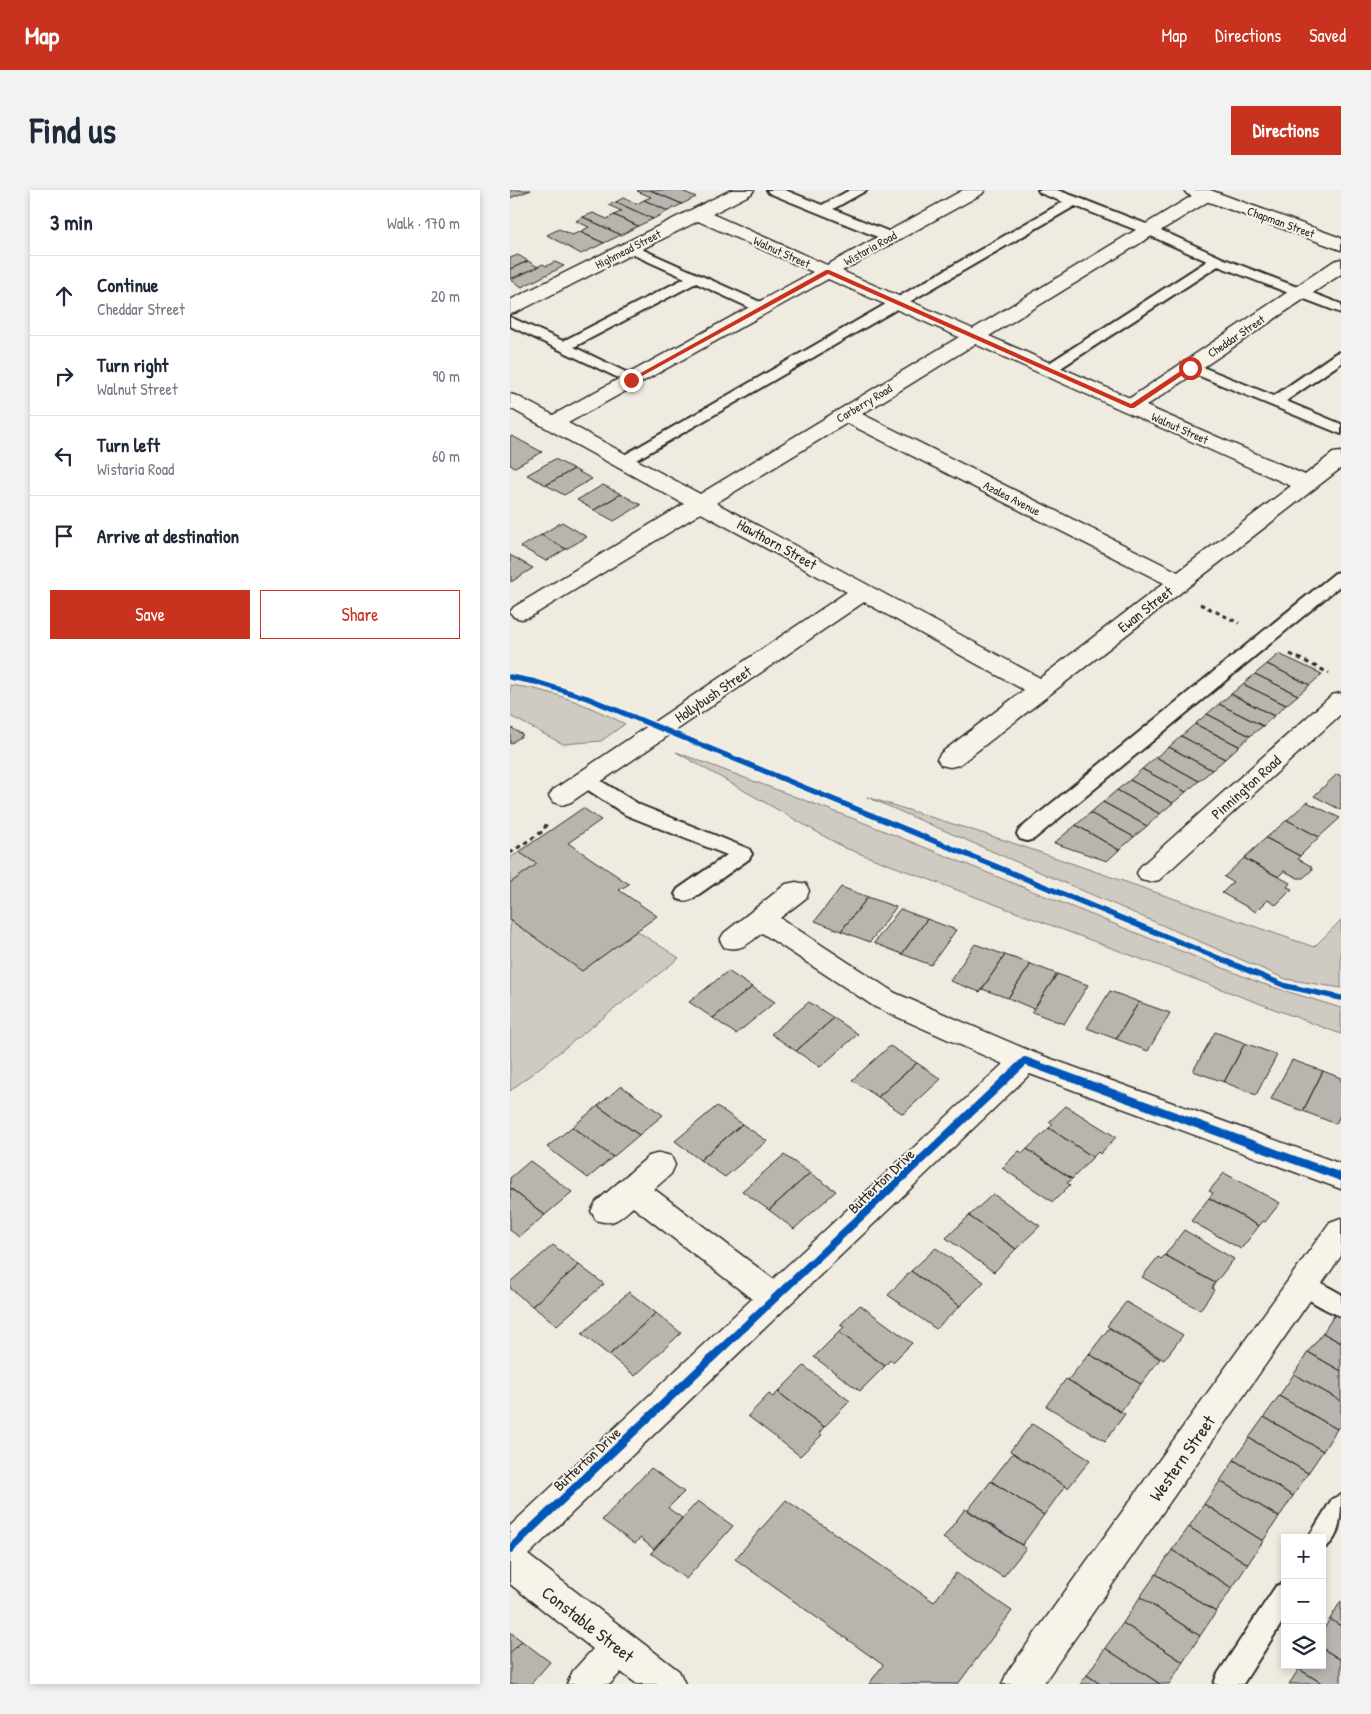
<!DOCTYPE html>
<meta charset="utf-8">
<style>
body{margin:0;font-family:"Patrick Hand",sans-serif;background:#f2f2f3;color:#1f2937}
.controls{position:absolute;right:15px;bottom:15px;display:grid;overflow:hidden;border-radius:0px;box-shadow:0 2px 8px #0003}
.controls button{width:45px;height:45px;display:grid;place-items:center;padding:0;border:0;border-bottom:1px solid #e0e1e3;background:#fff;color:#1f2937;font:25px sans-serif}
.stop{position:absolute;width:15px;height:15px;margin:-11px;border:4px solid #c8321e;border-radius:50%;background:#fff}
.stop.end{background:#c8321e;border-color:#fff;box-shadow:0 1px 5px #0008}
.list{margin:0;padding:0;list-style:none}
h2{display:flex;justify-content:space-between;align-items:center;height:65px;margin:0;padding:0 20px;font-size:21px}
h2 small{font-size:16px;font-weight:400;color:#747a83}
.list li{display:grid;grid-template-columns:32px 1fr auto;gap:15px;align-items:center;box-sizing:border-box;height:80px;padding:0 20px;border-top:1px solid #e0e1e3}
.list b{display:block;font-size:19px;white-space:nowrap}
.list p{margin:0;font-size:16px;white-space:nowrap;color:#747a83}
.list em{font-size:16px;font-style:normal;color:#747a83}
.actions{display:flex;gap:10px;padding:15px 20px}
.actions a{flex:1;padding:11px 0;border:1px solid #c8321e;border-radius:0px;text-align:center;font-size:18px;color:#c8321e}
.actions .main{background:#c8321e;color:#fff}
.icon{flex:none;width:28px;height:28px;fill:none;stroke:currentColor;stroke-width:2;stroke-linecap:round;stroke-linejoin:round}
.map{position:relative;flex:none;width:831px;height:1494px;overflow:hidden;border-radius:0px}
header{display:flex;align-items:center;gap:30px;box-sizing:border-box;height:70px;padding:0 25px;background:#c8321e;color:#fff}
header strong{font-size:24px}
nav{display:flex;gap:28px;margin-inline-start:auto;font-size:18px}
.intro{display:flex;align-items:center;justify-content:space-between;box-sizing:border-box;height:120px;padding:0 30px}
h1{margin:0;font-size:35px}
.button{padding:12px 22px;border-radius:0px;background:#c8321e;color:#fff;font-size:18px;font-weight:700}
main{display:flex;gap:30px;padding:0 30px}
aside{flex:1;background:#fff;border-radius:0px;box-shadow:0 2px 8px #0003}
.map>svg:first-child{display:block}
.green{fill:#cfcbc2;stroke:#7d7b76}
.building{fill:#b8b5ae;stroke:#2b2b2b}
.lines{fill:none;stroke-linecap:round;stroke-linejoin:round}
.service-casing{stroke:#2b2b2b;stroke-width:4}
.minor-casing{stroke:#2b2b2b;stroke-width:3}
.tertiary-casing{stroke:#2b2b2b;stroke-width:3}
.path{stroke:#2b2b2b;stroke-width:3;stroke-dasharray:4.5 4;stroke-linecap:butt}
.service{fill:#f7f3e8;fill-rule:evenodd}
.minor{fill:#f7f3e8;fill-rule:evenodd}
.tertiary{fill:#f7f3e8;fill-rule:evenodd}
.cycleway-far1-casing{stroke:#f7f3e8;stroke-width:9}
.cycleway-casing{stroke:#f7f3e8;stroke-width:11}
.cycleway-far1{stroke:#0057b8;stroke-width:5.5}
.cycleway{stroke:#0057b8;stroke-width:8}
.route{fill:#c8321e}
.labels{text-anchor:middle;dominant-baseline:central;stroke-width:4;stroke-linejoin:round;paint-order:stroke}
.far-street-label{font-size:12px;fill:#2b2b2b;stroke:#f7f3e8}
.street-label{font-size:15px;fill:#2b2b2b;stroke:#f7f3e8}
.near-street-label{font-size:18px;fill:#2b2b2b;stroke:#f7f3e8}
</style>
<header>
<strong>Map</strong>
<nav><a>Map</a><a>Directions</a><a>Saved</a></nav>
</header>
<div class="intro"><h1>Find us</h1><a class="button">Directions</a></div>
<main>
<aside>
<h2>3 min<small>Walk · 170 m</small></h2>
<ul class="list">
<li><svg class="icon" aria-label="ahead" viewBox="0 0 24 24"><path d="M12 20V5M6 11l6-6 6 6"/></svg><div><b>Continue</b><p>Cheddar Street</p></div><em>20 m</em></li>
<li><svg class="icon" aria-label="right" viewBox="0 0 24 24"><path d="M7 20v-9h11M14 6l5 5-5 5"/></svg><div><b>Turn right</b><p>Walnut Street</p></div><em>90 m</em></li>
<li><svg class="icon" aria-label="left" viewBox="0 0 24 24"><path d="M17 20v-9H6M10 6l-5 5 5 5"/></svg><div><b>Turn left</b><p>Wistaria Road</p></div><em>60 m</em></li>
<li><svg class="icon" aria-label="arrive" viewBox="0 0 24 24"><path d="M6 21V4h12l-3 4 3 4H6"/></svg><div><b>Arrive at destination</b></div></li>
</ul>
<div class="actions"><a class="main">Save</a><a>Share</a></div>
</aside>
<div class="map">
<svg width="831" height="1494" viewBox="0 0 831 1494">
<rect width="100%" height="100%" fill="#efebe0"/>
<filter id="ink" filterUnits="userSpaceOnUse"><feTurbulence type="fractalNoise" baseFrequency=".02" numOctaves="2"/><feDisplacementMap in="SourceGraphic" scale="10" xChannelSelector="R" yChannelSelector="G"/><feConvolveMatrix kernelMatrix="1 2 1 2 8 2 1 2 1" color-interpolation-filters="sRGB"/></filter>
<g filter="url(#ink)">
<path class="green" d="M0 495C43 500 77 515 115 534L91 551 53 554 0 526Z
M166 562 347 630 750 793 831 818V844L335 658Z
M357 607 494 650 804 757 831 730V798L776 789Z
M9 662 27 674 0 693V668Z
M0 730 72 781 127 741 169 768 0 901Z"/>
<path class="building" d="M0 0H21L0 8Z
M130 0H140L172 14 158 21 134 10 141 7 127 1Z
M140 0H170L186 7 172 14Z
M113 8 127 14 134 10 158 21 143 29 106 12Z
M106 12 143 29 128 36 104 25 112 21 98 15Z
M83 23 97 29 104 25 128 36 111 45 73 27Z
M73 27 111 45 94 53 70 42 79 37 66 31Z
M49 39 62 45 70 42 94 53 71 64 37 45Z
M8 65 18 71 0 79V68Z
M18 71 28 77 0 89V79Z
M45 72 54 76 12 97 1 90 33 74 36 76Z
M2 246 32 262 5 277 0 275V247Z
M45 269 64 279 36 295 17 285Z
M64 279 82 289 54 305 36 295Z
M93 295 111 304 84 320 67 310Z
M111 304 131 315 104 331 84 320Z
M52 332 77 347 56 359 31 345Z
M31 345 56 359 36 371 11 357Z
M0 365 23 378 1 392Z
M769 464 812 484 800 495 757 474Z
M757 474 800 495 788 505 745 484Z
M745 484 788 505 776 515 733 494Z
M733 494 776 515 764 526 721 504Z
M721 504 764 526 753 536 709 514Z
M709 514 753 536 740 546 697 524Z
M697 524 740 546 729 556 685 534Z
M685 534 729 556 715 569 671 546Z
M0 537 13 545 0 554Z
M671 546 715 569 702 580 659 557Z
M659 557 702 580 689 591 646 567Z
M646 567 689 591 676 602 632 579Z
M632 579 676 602 663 613 620 590Z
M827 584 831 586V620L804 606Z
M620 590 663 613 650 624 607 600Z
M607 600 650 624 637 636 593 612Z
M593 612 637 636 624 647 580 623Z
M797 612 830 628 809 647 777 630Z
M73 618 91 630 58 653 119 694 109 700 147 726 72 781 0 730V693L27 674 9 662Z
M580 623 624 647 609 660 566 635Z
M777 630 809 647 790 666 756 648Z
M566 635 609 660 597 671 544 653Z
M756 648 790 666 788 669 801 676 802 680 793 688H788L774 681 768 687 734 668Z
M734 668 780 693 777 697 782 699 766 715 758 710 746 722 712 703 723 692 714 687Z
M331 697 358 707 331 741 305 731Z
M358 707 386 717 360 752 331 741Z
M390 719 417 729 392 764 364 753Z
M417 729 446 740 421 775 392 764Z
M465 754 495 765 470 802 440 791Z
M495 765 521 774 498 808 472 799Z
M521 774 547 784 524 819 498 808Z
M218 781 242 797 203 828 179 812Z
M547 784 578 795 554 834 522 822Z
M242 797 265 812 226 844 203 828Z
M600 801 629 812 606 849 577 838Z
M299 812 324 828 286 861 261 844Z
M629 812 660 823 638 861 606 849Z
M324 828 348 844 310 877 286 861Z
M705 842 735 853 714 892 683 881Z
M735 853 767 865 746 905 714 892Z
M380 856 407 873 368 907 342 890Z
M782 870 813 881 793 921 761 909Z
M407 873 431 889 393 924 368 907Z
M813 881 831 888V923L826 934 793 921Z
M111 896 153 925 129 945 88 916Z
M88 916 129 945 103 967 62 937Z
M207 916 232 934 190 970 165 951Z
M556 916 606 947 590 964 588 962 583 967 539 938 543 934 539 932Z
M232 934 257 951 215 987 190 970Z
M62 937 103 967 78 988 37 957Z
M539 938 583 967 562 989 517 959Z
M517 959 562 989 557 993 560 995 543 1012 492 978 509 961 513 963Z
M274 965 300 983 259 1020 232 1001Z
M20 971 62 1002 35 1025 0 998V988Z
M300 983 326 1001 284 1039 259 1020Z
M714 983 770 1013 755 1032 753 1031 749 1036 699 1008 703 1003 699 1001Z
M0 998 35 1025 9 1047 0 1040Z
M483 1004 530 1036 506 1059 459 1026Z
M699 1008 749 1036 731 1059 681 1031Z
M459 1026 506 1059 484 1082 436 1048Z
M674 1040 724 1069 705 1093 655 1065Z
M43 1055 69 1075 22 1116 0 1098V1092Z
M426 1058 474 1092 450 1116 401 1081Z
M655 1065 705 1093 702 1098 704 1100 690 1120 632 1087 648 1067 651 1069Z
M69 1075 94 1094 47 1135 22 1116Z
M401 1081 450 1116 426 1139 378 1105Z
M119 1102 146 1123 99 1165 72 1144Z
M616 1112 673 1145 654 1170 597 1136Z
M350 1115 402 1153 383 1172 380 1170 375 1176 329 1142 334 1137 330 1135Z
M146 1123 171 1143 125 1186 99 1165Z
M825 1124 831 1126V1153L813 1143Z
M599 1138 650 1169 631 1194 579 1164Z
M329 1142 375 1176 350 1201 304 1167Z
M813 1143 831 1153V1181L798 1162Z
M798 1162 831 1181V1211L784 1184Z
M579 1164 631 1194 610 1222 558 1190Z
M294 1176 340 1211 314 1237 268 1202Z
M784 1184 831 1211V1234L827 1239 769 1206Z
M556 1189 615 1224 595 1251 536 1216Z
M268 1202 314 1237 309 1243 312 1245 290 1266 238 1226 259 1204 263 1207Z
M769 1206 827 1239 813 1261 754 1227Z
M754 1227 813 1261 798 1283 739 1248Z
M522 1234 580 1270 558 1298 500 1261Z
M739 1248 798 1283 783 1306 724 1270Z
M503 1263 555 1296 534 1325 481 1291Z
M724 1270 783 1306 769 1327 710 1291Z
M141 1278 174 1302 158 1318 172 1328 144 1359 130 1348 125 1354 92 1330Z
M481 1291 534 1325 512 1355 458 1320Z
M710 1291 769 1327 753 1351 694 1314Z
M276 1310 424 1412 446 1383 502 1421 448 1494H359L373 1475 225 1369Z
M188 1311 223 1336 176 1389 141 1363Z
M694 1314 753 1351 738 1374 679 1337Z
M455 1319 516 1358 493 1387 433 1348Z
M679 1337 738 1374 722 1398 662 1360Z
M662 1360 722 1398 706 1422 646 1384Z
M646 1384 706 1422 690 1446 630 1407Z
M630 1407 690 1446 673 1472 613 1433Z
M831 1411V1436L820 1429Z
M820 1429 831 1436V1470L812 1458V1442Z
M613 1433 673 1472 659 1494H650L595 1458Z
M0 1442 12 1451 0 1463Z
M12 1451 40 1472 21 1494H0V1463Z
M595 1458 650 1494H590L577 1485Z
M812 1458 831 1470V1494H813L789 1479 791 1475H812Z
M789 1479 813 1494H779Z
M577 1485 590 1494H570Z"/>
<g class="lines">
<defs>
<path id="service" d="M257 0H275L312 15 340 0H357L323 19 385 44 387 47 380 51 375 50 259 3Z
M528 0H547L569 8 644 37 712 68 831 114V123L708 76 543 183H533L531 180 533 177 697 71 634 43 565 16 119 274H109L106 271 109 268 553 12 530 3Z
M120 54 257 115 259 118 257 121H247L186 93 64 157 126 187 128 190 126 193 121 194 0 136V127L53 151 175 88 115 61 113 58 115 55Z
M831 162V173L776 211 831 234V244L675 180 673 177 675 174H685L764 206 826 163Z
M831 382V395L524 649 517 651 510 649 507 644 510 639 825 383Z
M76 584 83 586 130 615 239 659 242 664 239 669 182 709 175 711 168 709 165 704 168 699 217 665 116 625 69 594 67 590 69 586Z
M795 1084 831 1104V1126C817 1121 790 1107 783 1094L787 1087Z
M831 1305C831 1325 831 1351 812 1359V1348H798L822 1309Z
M775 1393V1428L733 1494H704L707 1485 766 1396Z"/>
<path id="minor" d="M221 0H244L241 4 202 24 317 75 453 0H475L472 4 332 81 463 139 690 1H702L705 5 702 9 479 146 620 208 824 71 831 69V84L636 216 795 285 823 263 831 262V278L449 575 440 577 431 575 427 569 431 563 514 500 354 412 61 612 52 615 43 612 39 606 43 600 337 402 191 323 20 427 12 429 4 427 0 422 4 417 174 314 0 218V204L7 206 43 225 303 82 188 31 7 122 0 124V110ZM318 89 449 147 190 304 58 233ZM465 154 781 296 668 382 352 224ZM337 233 654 393 530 488 206 313Z
M831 503V524L649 690 640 692 631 690 627 683 631 676 822 505Z
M286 692 296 694 299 701 296 708 270 728 385 803 525 863 831 974V999L520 884 18 1365 169 1481 175 1494H127L111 1482 100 1494H57L63 1481 83 1459 0 1394V1336L242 1109 123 1017C109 1029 104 1036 86 1030L81 1021 86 1012 139 966 150 963 161 966 165 975 161 984 144 999 263 1089 493 874 365 817 252 743C239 753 231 762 214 757L210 750 214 743 276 694Z
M831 1028V1066L533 1494H492L498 1481 820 1032Z"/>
<path id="tertiary" d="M674 0H700L831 48V60L677 4Z"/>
</defs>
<use href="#service" class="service-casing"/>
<use href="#minor" class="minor-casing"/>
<use href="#tertiary" class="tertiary-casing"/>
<path class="path" d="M690 414 729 433
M780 464 819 483
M0 663 33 641 37 633"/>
<use href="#service" class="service"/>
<use href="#minor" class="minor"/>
<use href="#tertiary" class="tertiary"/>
<defs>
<path id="cycleway-far1" d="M0 487 26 492 77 508 776 796 831 808
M514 872H518"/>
<path id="cycleway" d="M0 1359 515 871 831 987"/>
</defs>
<use href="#cycleway-far1" class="cycleway-far1-casing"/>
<use href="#cycleway" class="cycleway-casing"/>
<use href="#cycleway-far1" class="cycleway-far1"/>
<use href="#cycleway" class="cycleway"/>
</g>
</g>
<path class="route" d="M316 80H319L621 214 678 176 683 178 624 218H620L318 84 123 191 118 190Z"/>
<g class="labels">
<g class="far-street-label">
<text transform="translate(771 32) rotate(20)">Chapman Street</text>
<text transform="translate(360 58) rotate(-29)">Wistaria Road</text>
<text transform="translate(118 59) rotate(-27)">Highmead Street</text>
<text transform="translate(272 62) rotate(24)">Walnut Street</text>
<text transform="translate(726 146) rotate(-34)">Cheddar Street</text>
<text transform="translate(354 213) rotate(-31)">Carberry Road</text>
<text transform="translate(670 238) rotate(24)">Walnut Street</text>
<text transform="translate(502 308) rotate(27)">Azalea Avenue</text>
</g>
<g class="street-label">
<text transform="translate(267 354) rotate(29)">Hawthorn Street</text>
<text transform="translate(635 419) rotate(-38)">Ewan Street</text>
<text transform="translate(203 504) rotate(-34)">Hollybush Street</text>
<text transform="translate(736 597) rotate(-42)">Pinnington Road</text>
<text transform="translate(371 991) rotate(-44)">Butterton Drive</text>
<text transform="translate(77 1269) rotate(-43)">Butterton Drive</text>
</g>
<g class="near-street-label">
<text transform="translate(672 1268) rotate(-55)">Western Street</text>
<text transform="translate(78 1434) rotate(38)">Constable Street</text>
</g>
</g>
</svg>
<div class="controls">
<button>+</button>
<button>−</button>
<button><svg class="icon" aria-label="layers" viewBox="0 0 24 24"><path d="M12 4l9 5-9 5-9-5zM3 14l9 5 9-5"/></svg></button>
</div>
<div class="stop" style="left:680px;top:178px"></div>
<div class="stop end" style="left:121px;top:190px"></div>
</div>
</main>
